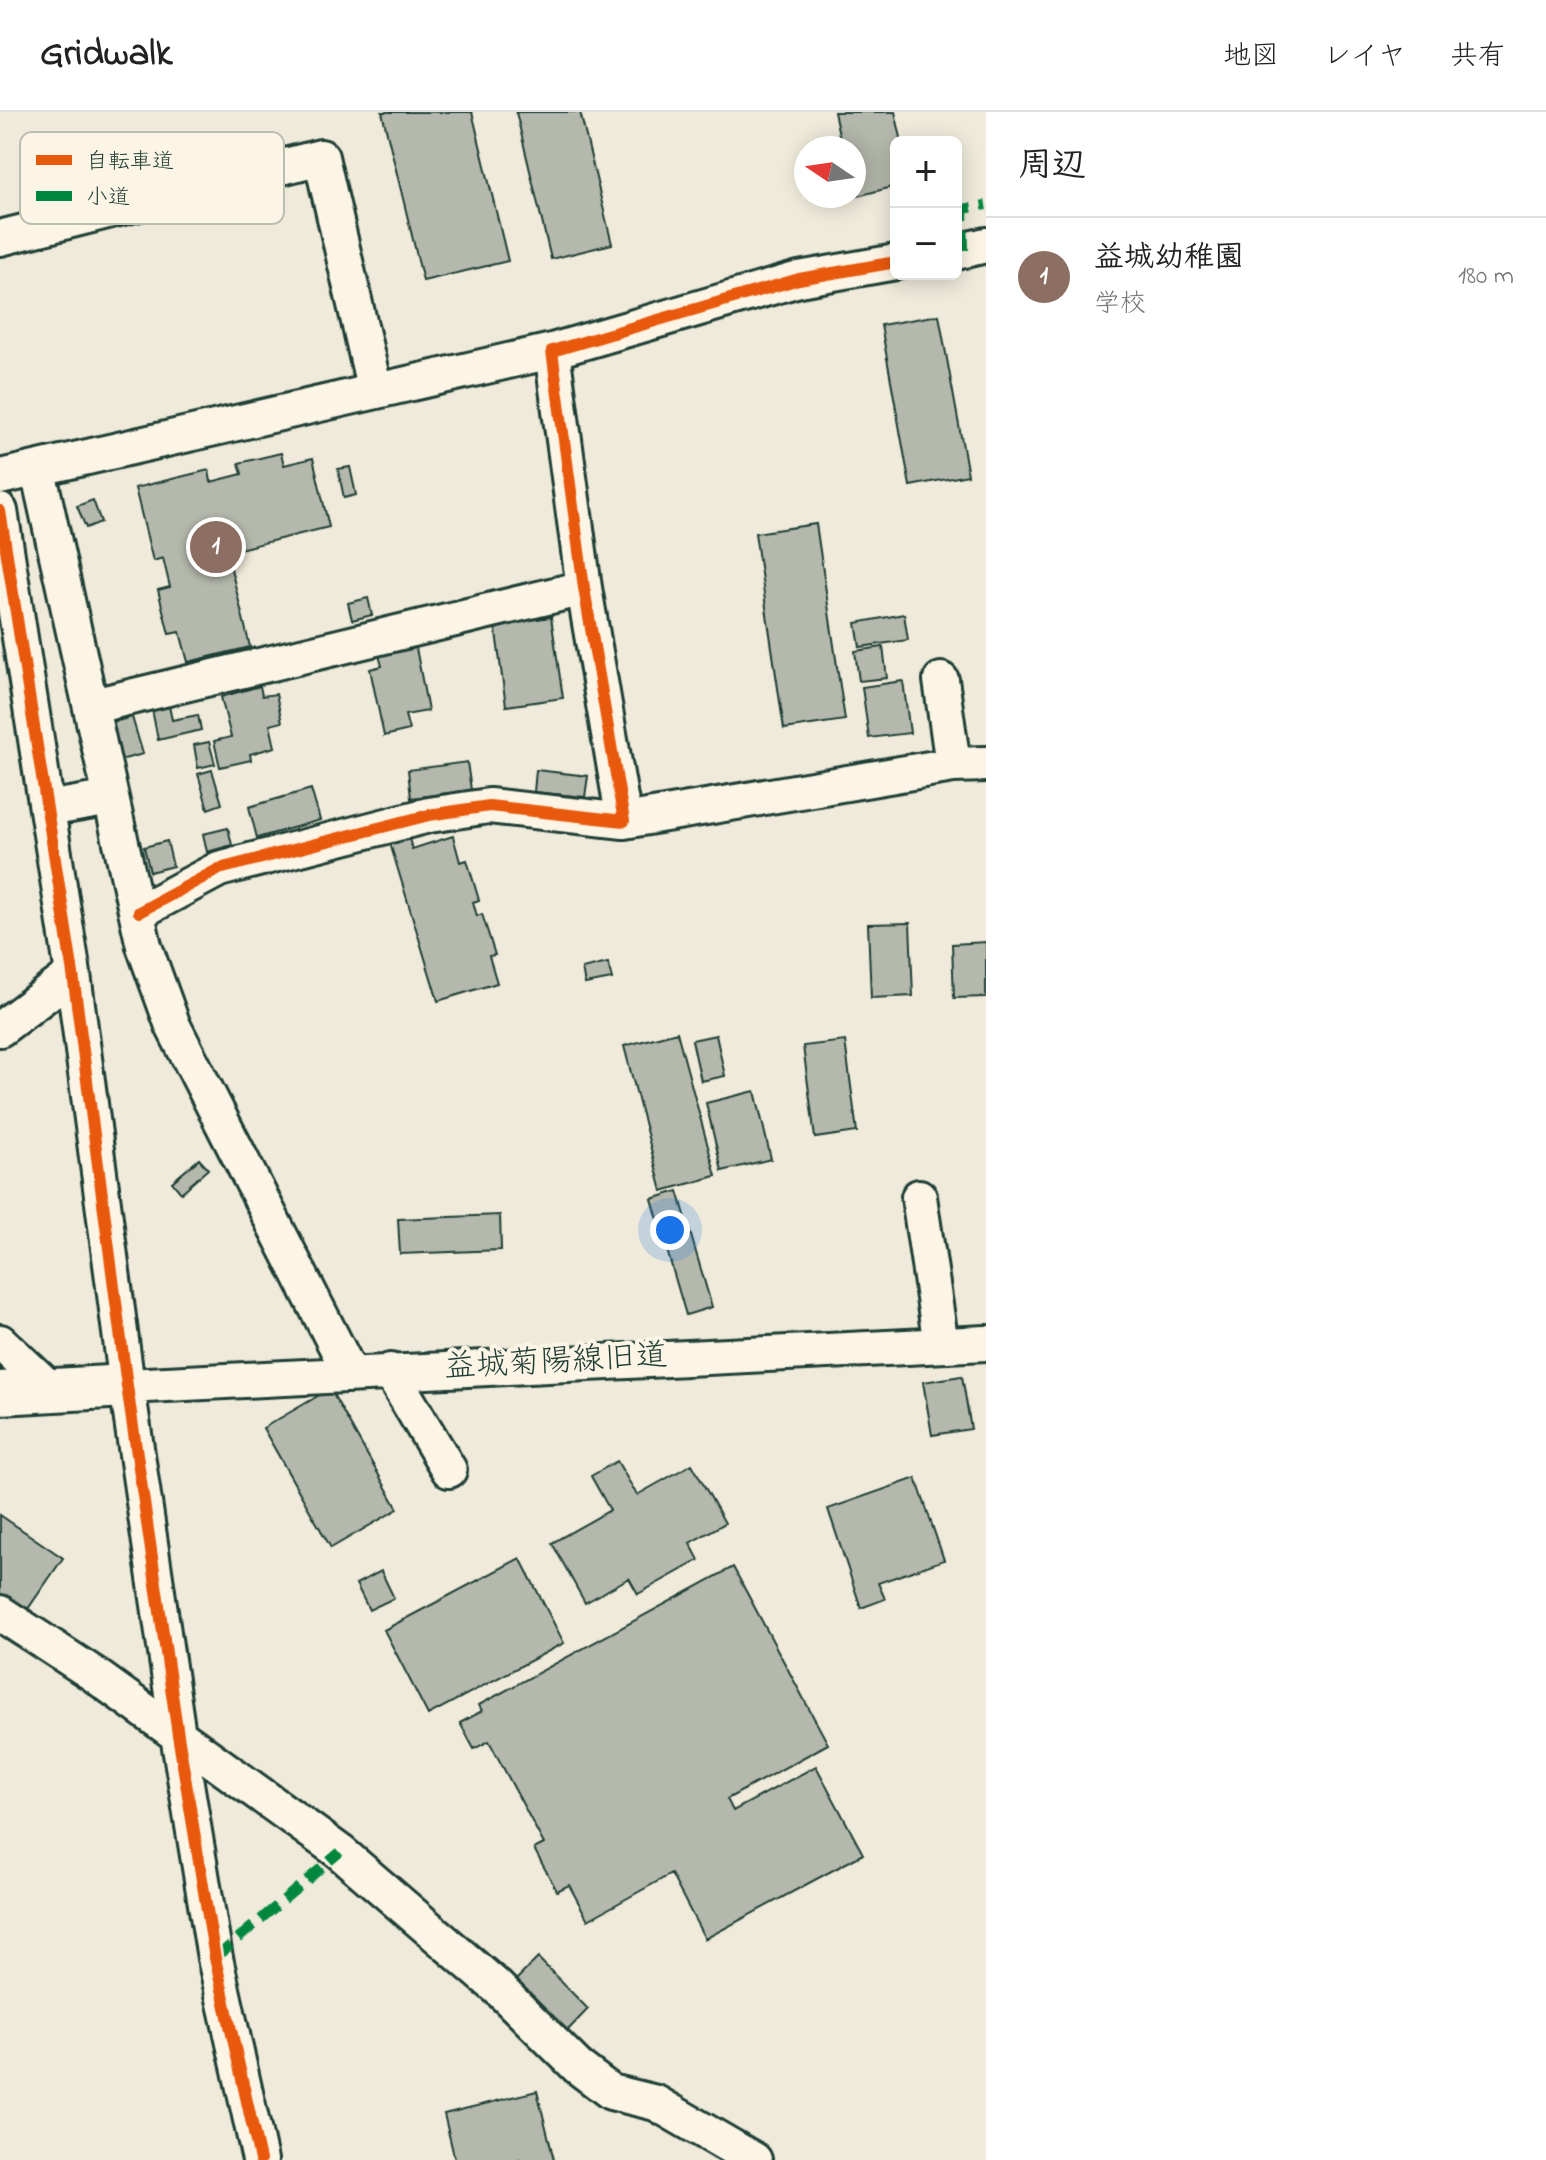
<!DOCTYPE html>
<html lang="ja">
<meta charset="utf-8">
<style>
body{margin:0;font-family:"Indie Flower","Klee One",sans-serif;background:#f2f2f2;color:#222}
.controls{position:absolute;right:24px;top:24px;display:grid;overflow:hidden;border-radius:12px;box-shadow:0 4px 20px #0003}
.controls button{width:72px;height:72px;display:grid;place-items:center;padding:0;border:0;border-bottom:2px solid #e0e0e0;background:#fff;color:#222;font:40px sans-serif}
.compass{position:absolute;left:794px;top:24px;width:72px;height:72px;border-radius:50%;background:#fff;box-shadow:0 4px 20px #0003;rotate:283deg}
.you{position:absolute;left:670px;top:1118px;width:28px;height:28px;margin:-20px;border:6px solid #fff;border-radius:50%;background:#1a73e8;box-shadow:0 0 0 12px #1a73e833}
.badge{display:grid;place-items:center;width:52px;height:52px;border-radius:50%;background:#ea580c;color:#fff;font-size:26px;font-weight:700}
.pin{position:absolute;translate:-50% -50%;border:4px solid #fff;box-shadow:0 2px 8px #0006}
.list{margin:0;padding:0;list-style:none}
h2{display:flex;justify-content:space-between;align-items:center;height:104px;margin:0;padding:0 32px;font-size:34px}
h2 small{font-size:26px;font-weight:400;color:#767676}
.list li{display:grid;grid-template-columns:52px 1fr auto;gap:24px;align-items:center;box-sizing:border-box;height:120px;padding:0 32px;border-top:2px solid #e0e0e0}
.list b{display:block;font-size:30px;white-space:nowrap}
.list p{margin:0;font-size:26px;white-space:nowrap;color:#767676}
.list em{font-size:26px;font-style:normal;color:#767676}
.map{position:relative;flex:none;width:986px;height:2048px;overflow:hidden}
header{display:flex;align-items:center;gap:48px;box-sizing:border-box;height:112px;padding:0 40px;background:#fff;border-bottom:2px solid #e0e0e0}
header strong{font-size:38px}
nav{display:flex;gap:44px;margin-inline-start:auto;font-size:28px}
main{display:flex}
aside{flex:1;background:#fff}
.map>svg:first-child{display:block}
.building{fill:#b5b9ad;stroke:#1f3d34;stroke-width:2}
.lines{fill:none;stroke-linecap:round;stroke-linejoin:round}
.minor-casing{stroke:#1f3d34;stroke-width:40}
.major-casing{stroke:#1f3d34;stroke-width:48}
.minor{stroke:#fcf5e5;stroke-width:34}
.major{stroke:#fcf5e5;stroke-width:42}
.quiet{stroke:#00873e;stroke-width:10;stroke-dasharray:20 10;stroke-linecap:butt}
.cycleway-casing{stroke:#fcf5e5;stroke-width:17}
.cycleway{stroke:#e8590c;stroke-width:12}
.labels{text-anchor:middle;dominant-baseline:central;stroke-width:8;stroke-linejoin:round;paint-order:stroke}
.street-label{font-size:32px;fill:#1f3d34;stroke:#fcf5e5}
.key{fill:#fcf5e5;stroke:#babeb0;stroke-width:2}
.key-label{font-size:22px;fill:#1f3d34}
</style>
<header>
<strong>Gridwalk</strong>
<nav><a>地図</a><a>レイヤ</a><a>共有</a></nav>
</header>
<main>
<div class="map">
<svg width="986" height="2048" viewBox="0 0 986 2048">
<rect width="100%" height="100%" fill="#efeada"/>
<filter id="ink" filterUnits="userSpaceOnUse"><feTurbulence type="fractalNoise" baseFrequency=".0125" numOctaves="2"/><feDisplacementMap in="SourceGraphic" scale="16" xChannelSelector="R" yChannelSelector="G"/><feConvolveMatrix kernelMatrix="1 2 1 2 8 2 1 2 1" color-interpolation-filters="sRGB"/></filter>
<g filter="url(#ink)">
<path class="building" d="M382 0H472L508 149 423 169Z
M516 0H580L612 132 551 147Z
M834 0H895L902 30H896V74L854 85V36H842Z
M939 203 968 363 910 374 881 213Z
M281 341 284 353 313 346 329 415 227 440 250 535 188 550 180 520 169 522 158 478 170 475 163 446 153 449 135 376 209 358 211 370 242 362 239 351Z
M350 355 356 383 344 386 338 357Z
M93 388 101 410 86 416 77 394Z
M816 412 845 608 784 617 755 421Z
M368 486 372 503 352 508 348 491Z
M904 502 908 528 860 535 856 511Z
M551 505 563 586 506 594 495 513Z
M883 535 887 566 859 569 855 539Z
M416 536 428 599 405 603 409 618 384 624 370 557 382 554 379 543Z
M903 569 910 621 869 626 862 575Z
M260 574 262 584 276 582 282 610 270 613 275 635 250 642 251 648 220 655 214 629 231 625 221 585Z
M169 594 172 608 198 603 201 618 158 628 152 597Z
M132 605 143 642 120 648 110 611Z
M209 630 215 652 198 656 194 633Z
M467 650 471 678 411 686 408 658Z
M212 658 222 692 208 697 198 662Z
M536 658 588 664 585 685 534 680Z
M311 677 320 708 257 726 249 695Z
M228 716 232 733 207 740 203 722Z
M408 723 412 737 453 724 460 750 467 748 479 788 473 790 477 804 482 802 495 843 489 844 497 871 438 889 389 728Z
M167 729 173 754 150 760 144 735Z
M910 811 913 884 871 886 868 812Z
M986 830V885L954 886 952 832Z
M608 851 612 867 585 872 582 857Z
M677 920 716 1064 662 1079 624 934Z
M716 923 725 964 701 969 692 928Z
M845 929 857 1020 815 1026 803 934Z
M755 979 771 1047 722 1059 706 991Z
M199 1047 208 1057 181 1081 172 1070Z
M678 1079 712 1195 686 1203 652 1087Z
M500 1103 501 1138 400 1142 398 1107Z
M962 1264 971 1317 932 1323 923 1270Z
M330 1277 398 1397 331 1436 263 1316Z
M617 1349 637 1383 692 1352 725 1411 690 1431 699 1448 638 1482 629 1466 585 1491 552 1431 610 1398 591 1364Z
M916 1366 944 1448 878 1471 885 1487 861 1496 828 1397Z
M0 1403 63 1446 23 1504 0 1488Z
M520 1446 564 1531 428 1603 384 1518Z
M733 1455 828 1632 727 1687 733 1699 816 1654 863 1742 705 1827 671 1762 588 1808 569 1773 557 1779 534 1737 544 1732 489 1629 474 1637 460 1611 482 1599 479 1593Z
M381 1459 394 1486 369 1498 356 1472Z
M538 1846 588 1897 567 1919 516 1868Z
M537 1979 554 2048H455L444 2002Z"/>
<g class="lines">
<defs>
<path id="minor" d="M0 126 321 45 375 279
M956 140 986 133
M0 365 552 239
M42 376 144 834 173 914 350 1261
M0 399 73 862 127 1274 178 1623 215 1846 260 2048
M941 568 953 653
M93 594 584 476
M47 697 111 686
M624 709 584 476 552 239 799 167 896 150
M139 800 219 757 429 703 489 694 624 709 953 653 986 652
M0 917 73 862
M919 1085 941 1233
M0 1230 51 1278
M390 1259 449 1358
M127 1274 986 1231
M0 1501 92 1561 340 1740 497 1875 578 1955 611 1980 656 1991 754 2048"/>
<path id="major" d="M0 1281 127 1274"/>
</defs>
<use href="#minor" class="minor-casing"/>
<use href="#major" class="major-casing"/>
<use href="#minor" class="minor"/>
<use href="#major" class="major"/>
<path class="quiet" d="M964 138 963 97 986 93
M215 1846 340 1740"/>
<defs>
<path id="cycleway" d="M0 399 73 862 127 1274 178 1623 215 1846 260 2048
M139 800 219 757 429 703 489 694 624 709 584 476 552 239 799 167 896 150"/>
</defs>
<use href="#cycleway" class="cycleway-casing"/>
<use href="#cycleway" class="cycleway"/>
</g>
</g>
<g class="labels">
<g class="street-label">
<text transform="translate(556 1251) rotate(-3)">益城菊陽線旧道</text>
</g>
</g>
<rect x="20" y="20" width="264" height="92" rx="12" class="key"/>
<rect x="36" y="43" width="36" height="10" fill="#e8590c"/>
<rect x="36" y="79" width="36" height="10" fill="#00873e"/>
<g class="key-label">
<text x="86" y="56">自転車道</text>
<text x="86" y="92">小道</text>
</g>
</svg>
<div class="controls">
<button>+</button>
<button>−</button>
</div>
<svg class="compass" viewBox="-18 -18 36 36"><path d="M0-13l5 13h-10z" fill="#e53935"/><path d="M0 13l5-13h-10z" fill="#767676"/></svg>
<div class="you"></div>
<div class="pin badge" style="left:216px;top:435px;background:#8d6e63">1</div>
</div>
<aside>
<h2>周辺<small></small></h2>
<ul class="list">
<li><span class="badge" style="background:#8d6e63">1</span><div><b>益城幼稚園</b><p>学校</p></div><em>180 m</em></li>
</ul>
</aside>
</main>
